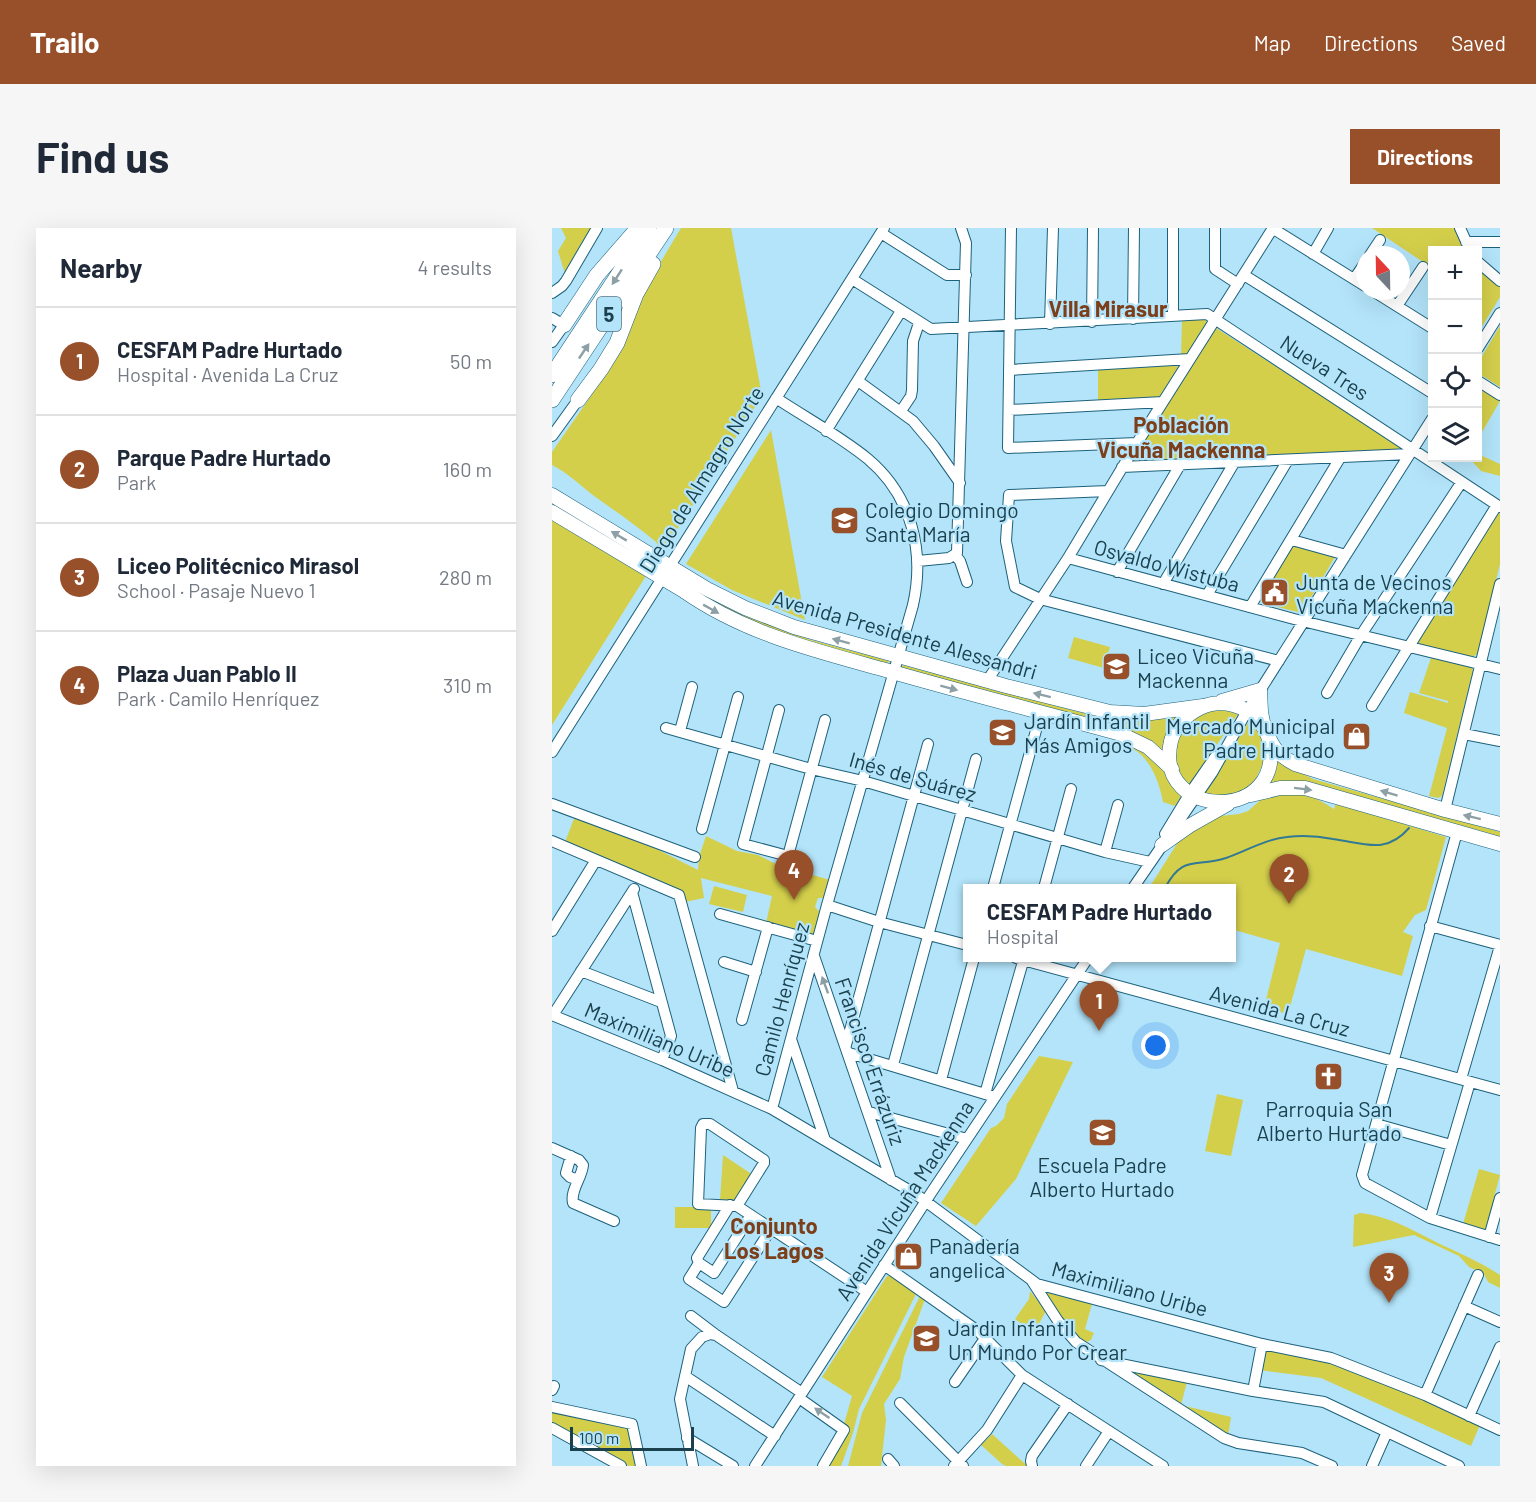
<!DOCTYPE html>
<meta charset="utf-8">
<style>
body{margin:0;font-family:Barlow,sans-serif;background:#f6f6f7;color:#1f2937}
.controls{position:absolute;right:18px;top:18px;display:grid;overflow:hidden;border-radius:0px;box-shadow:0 6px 24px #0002}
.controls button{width:54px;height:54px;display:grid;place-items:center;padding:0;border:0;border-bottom:2px solid #e0e1e3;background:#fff;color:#1f2937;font:30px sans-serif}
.compass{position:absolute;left:804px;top:18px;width:54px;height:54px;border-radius:50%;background:#fff;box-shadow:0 6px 24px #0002;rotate:338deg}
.scale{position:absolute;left:18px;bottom:15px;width:124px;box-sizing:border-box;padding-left:6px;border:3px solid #1b404e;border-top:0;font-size:16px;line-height:21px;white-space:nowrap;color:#1b404e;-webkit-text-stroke:4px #b3e4fa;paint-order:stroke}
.you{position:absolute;left:604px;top:818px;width:21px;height:21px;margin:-15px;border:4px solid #fff;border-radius:50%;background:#1a73e8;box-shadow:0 0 0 9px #1a73e833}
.badge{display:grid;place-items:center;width:39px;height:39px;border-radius:50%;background:#97502a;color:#fff;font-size:20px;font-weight:700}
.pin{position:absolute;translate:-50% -50px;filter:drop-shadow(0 2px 3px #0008)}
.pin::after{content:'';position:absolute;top:32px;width:21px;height:18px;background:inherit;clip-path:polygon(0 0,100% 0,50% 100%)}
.popup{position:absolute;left:411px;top:656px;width:273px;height:78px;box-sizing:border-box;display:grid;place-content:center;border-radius:0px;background:#fff;filter:drop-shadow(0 2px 4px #0005);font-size:20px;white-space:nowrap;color:#747a83}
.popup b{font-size:22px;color:#1f2937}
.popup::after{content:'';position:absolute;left:50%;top:100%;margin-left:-12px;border:12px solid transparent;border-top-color:#fff}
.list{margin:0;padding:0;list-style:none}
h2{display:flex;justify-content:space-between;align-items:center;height:78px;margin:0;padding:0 24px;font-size:26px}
h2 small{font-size:20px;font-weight:400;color:#747a83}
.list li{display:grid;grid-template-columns:39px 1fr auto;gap:18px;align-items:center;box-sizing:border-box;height:108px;padding:0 24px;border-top:2px solid #e0e1e3}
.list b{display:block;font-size:22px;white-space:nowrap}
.list p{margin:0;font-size:20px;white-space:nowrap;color:#747a83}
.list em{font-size:20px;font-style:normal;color:#747a83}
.icon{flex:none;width:33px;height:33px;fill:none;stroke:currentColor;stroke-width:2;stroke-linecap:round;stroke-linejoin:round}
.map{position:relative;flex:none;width:948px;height:1238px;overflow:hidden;border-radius:0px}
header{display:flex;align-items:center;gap:36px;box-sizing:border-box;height:84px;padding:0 30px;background:#97502a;color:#fff}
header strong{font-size:28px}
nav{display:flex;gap:33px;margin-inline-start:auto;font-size:21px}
.intro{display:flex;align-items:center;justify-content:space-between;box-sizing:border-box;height:144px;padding:0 36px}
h1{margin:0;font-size:42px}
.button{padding:15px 27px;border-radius:0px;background:#97502a;color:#fff;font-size:21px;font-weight:700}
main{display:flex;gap:36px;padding:0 36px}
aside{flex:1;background:#fff;border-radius:0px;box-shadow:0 6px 24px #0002}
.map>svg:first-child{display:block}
.green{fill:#d4cf4b}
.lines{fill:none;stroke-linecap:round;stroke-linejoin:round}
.stream{stroke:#317994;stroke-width:2}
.minor-casing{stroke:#1d627c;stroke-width:12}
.major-casing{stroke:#1d627c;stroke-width:15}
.highway-casing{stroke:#1d627c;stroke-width:16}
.minor{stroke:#fff;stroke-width:10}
.major{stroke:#fff;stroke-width:14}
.highway{stroke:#fff;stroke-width:15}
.oneway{fill:#8da0a6}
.labels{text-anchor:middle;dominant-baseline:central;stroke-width:4.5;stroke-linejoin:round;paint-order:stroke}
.shield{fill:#b3e4fa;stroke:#497182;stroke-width:1.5}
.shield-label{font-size:20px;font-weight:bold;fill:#1b404e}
.street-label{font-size:21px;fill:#1b404e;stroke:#b3e4fa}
.poi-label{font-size:21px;fill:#1b404e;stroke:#b3e4fa;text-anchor:start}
.neighbourhood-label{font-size:22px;font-weight:bold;fill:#7d3e1a;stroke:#b3e4fa}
</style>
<header>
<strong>Trailo</strong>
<nav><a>Map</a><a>Directions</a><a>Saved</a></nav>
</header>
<div class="intro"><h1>Find us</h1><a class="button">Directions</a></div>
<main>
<aside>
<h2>Nearby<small>4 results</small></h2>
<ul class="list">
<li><span class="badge">1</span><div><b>CESFAM Padre Hurtado</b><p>Hospital · Avenida La Cruz</p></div><em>50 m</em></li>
<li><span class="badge">2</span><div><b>Parque Padre Hurtado</b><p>Park</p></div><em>160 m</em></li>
<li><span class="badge">3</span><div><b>Liceo Politécnico Mirasol</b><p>School · Pasaje Nuevo 1</p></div><em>280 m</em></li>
<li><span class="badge">4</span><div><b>Plaza Juan Pablo II</b><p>Park · Camilo Henríquez</p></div><em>310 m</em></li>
</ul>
</aside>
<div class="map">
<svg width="948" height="1238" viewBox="0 0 948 1238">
<rect width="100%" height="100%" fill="#b3e4fa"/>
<path class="green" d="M9 0H42L13 46 6 23 14 10Z
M129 0H179L210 168 119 311 110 319 106 318 104 314C84 297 63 283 42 268 28 257 16 245 0 237V224L52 149 93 60Z
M820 0H905L914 22H880V40Z
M926 40 935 49 948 56V69L926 105Z
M652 91 654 92 655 96 635 126 629 128 630 92Z
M948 98V159L926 145V135Z
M664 100 843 215 847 219V223L579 233 661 101Z
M624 136 626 140 606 171 546 175V141Z
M926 158 948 173 926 211Z
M219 202 253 392 180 362 134 336Z
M926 226 948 236V248L929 243 917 230H926Z
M948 283V336L927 425 920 429 870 418 865 413Z
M0 289 94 348 0 497Z
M741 317 782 327 783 329 753 380 746 384 709 375 707 371Z
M144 363 221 398 259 412 337 433 336 436 264 418 187 390Z
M522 409 558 419 552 440 516 430Z
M880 427 919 438 921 442 890 568 886 570 877 568 895 500 852 485 858 464 896 475V473L867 465Z
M350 437 553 491 565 493 569 490 633 484 614 528 604 519 349 441 348 438Z
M668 481 686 486 636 559C633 555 629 551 627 547 616 526 628 495 649 485 655 483 662 482 668 481Z
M698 492 709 507 712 534 701 556 689 567 650 568Z
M570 512C598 522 613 544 630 567L623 578 611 574C608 557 599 530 581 521 576 519 569 518 563 516Z
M722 526 737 538 761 551 948 604V611L712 556Z
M728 565C752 565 762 568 782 581L784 575 894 609 874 682 863 687 851 704 861 708 850 748 754 721 736 786 712 780 728 715 679 701V660H597L626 614 636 606 668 588 687 586 696 583 712 569Z
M23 588 89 613 146 642 147 629 154 608 185 623 206 627 226 637 278 652 272 670H266L263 679 268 684 261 707 214 695 220 668 149 650 152 670 133 674 13 614Z
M162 658 195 667 191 684 157 676Z
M487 828 521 834 464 951 424 998 389 975 439 900 444 898 452 890 455 876Z
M665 866 691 872 679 928 653 923Z
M171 927 201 947 183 972H168Z
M927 941 948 947 933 1003 911 996Z
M123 979H159V1000H123Z
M808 985C838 988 864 1004 890 1017 910 1026 930 1035 948 1047V1060L936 1054 932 1046 917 1039 907 1028 862 1007 801 1019 802 987Z
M335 1048H339L364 1066 307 1181 301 1205 289 1238H274L292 1196 300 1168 270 1149Z
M478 1063 494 1083 482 1105 463 1091 477 1071Z
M494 1064 540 1076 533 1101 542 1105 539 1112 532 1115 525 1110 494 1069Z
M368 1068 373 1071 352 1129 348 1151 332 1176 334 1192 329 1238H296L310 1185Z
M715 1121 775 1133 864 1167 928 1197 919 1218 769 1150 707 1142 710 1126Z
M573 1140 635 1154 629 1177 679 1189 676 1208Z
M0 1183 75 1197 86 1238H77L0 1196Z
M440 1206 471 1234 477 1238H454L450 1236 429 1217Z"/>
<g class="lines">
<path class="stream" d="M613 660C631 626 643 640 674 630 694 623 714 611 735 609 750 607 766 608 781 611 812 615 834 627 857 600"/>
<defs>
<path id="minor" d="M459 0 456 220 585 215
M663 0V41L686 56
M720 0 813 58
M908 0 918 22
M329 5 395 47H414
M914 14H948
M761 26 776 0
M818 27 828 12
M926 34 948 53
M692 47 880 165
M300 51 379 101 655 86 948 279
M802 51 813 35
M821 63 880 100
M0 65 10 58 14 53 45 0
M845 78 871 39
M621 88V0
M0 90 12 97 0 114
M581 91 582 0
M540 94 541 0
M498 96 501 0
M926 120 948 85
M457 142 638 131
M306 153 361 193 382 218 408 255
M926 153 948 167
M457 182 611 174
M349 183 359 168 360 162 361 113 367 95
M274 203 349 83
M0 208 26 172
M570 239 858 226
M556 263 457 267 454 313 463 359 488 371 727 433
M740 312 794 327
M403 327 408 333 415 354
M516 330 742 391 948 441
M366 333 397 330 405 325 414 15 409 0
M565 344 628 237
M611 356 682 235
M655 367 736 232
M698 379 788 230
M435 453 516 330 585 215 721 0
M775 465 809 407 909 255
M820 478 945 277
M227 482 191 616 236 628 273 492
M114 500 259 541 311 553 553 624 598 634
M128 503 140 459
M912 506 948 513
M0 524 332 0
M0 576 143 629
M893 582 948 356
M150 601 186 469
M905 604 810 947 813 955 878 990 948 1012
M613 606 638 565 663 529
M0 613 127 667 181 863
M553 624 566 577
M441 660 489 484
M492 660 519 561
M581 660 660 545 695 483 880 191
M80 664 119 808 110 832
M275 677 327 694 415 717
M168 686 265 713
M878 698 948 717
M0 703 44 632
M262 728 339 952
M464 730 948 862
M172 734 204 744
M29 743 109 774
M0 787 110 832 220 881 365 967 485 1056 710 1116 779 1130 873 1167 948 1202
M1 787 82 661
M190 792 216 699
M239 811 273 912
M294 817 376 516
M297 825 443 869
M341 837 424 531
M909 851 948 718
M389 852 422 730
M433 866 472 730
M220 881 275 677 361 377C373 324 360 268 316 231 288 208 254 190 224 170
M317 884 415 911
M824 896 899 917
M0 920 27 932 31 937C30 950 18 962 21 975L62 993
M19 928 14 945 18 949 26 952
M178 977 145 1030 147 1035 162 1045 199 987
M185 978 212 935V932L158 896H151L149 900 146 976 185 978 315 1064
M878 990 918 854
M937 1009 948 970
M147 1035 137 1051 172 1074 219 1001
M332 1037 426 1103 470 1147 611 1238
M480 1053 506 1093 524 1114 672 1210 686 1215 750 1225 780 1238
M912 1078 948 1094
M139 1088 164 1107
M549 1132 701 1163 772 1174 907 1238
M133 1148 223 1208
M403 1154 434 1109
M0 1162 2 1158
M701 1163 710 1116
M873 1167 926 1047
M247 1170 292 1202 271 1238
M348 1175 411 1238
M0 1179 80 1196 89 1238
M917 1188 948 1119
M0 1200 69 1238
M135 1210 181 1238
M336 1231 342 1238
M141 1238 128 1171 139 1121 150 1109 158 1106 164 1107 250 1165
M203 1238 379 965 536 730
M402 1238 435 1202 470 1147
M480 1238 479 1233 480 1228 516 1176
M534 1238 557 1203
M820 1238 835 1204"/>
<path id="major" d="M0 267 155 361 193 380 242 399 454 458 558 484 592 486 651 478
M0 284 132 363C192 405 261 422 330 441 409 464 489 484 569 506L596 519 620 541
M670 473 708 462 709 484 712 499
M716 508C739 596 600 594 619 513 623 498 634 487 648 480 669 470 695 477 709 495 715 504 718 515 725 523 730 528 737 533 743 536L893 582 948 596
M699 567 728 560H753L948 616
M610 617 637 598 676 576"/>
<path id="highway" d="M12 97 45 47 86 0
M0 147 97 0
M0 172 114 0
M26 172 49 141 65 115 84 66 101 36"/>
</defs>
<use href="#minor" class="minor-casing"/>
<use href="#major" class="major-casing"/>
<use href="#highway" class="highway-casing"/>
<use href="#minor" class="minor"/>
<use href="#major" class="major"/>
<use href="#highway" class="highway"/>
</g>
<defs><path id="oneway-solid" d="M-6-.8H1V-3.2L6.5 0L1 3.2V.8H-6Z" transform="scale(1.5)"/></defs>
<g class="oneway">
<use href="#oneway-solid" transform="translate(65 49) rotate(123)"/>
<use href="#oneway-solid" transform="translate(32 123) rotate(-56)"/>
<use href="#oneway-solid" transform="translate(67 308) rotate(-149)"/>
<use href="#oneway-solid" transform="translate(159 381) rotate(29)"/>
<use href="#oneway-solid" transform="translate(289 413) rotate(-165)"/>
<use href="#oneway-solid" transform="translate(397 460) rotate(15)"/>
<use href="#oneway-solid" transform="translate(490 467) rotate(-166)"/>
<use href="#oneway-solid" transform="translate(751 561) rotate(7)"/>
<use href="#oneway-solid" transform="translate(837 565) rotate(-163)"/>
<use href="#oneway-solid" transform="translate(920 589) rotate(-166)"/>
<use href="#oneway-solid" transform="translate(273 757) rotate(-110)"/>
<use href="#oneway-solid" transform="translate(270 1185) rotate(-146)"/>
</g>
<defs>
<symbol id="school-square" viewBox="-11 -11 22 22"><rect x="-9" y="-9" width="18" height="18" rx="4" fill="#97502a" stroke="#b3e4fa"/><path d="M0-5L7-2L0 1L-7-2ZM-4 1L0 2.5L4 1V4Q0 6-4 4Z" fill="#fff"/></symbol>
<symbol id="civic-square" viewBox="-11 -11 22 22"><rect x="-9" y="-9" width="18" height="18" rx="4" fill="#97502a" stroke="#b3e4fa"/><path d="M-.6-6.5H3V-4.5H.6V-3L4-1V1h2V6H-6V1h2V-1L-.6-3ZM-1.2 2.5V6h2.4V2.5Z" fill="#fff"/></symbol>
<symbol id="shop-square" viewBox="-11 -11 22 22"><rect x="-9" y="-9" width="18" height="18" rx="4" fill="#97502a" stroke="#b3e4fa"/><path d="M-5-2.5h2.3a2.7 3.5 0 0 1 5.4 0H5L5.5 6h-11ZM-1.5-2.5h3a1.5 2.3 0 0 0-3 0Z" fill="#fff"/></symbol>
<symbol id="church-square" viewBox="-11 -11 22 22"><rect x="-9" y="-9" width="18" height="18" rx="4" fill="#97502a" stroke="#b3e4fa"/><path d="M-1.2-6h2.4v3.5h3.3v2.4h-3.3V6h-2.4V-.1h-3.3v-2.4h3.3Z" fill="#fff"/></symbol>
</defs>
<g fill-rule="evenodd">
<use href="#school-square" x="276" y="276" width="33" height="33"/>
<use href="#civic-square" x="706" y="348" width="33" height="33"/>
<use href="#school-square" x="548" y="422" width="33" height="33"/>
<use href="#school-square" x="434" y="488" width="33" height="33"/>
<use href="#shop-square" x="788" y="492" width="33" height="33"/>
<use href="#church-square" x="760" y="832" width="33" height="33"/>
<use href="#school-square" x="534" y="888" width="33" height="33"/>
<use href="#shop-square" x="340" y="1012" width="33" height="33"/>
<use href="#school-square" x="358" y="1094" width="33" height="33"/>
</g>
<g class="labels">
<rect class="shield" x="45" y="69" width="24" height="34" rx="4.5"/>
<g class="shield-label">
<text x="57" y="86">5</text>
</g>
<g class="street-label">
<text transform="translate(773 139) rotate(33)">Nueva Tres</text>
<text transform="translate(149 251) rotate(-58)">Diego de Almagro Norte</text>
<text transform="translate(615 337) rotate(15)">Osvaldo Wistuba</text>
<text transform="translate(353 406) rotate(16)">Avenida Presidente Alessandri</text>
<text transform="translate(361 548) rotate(16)">Inés de Suárez</text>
<text transform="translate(229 771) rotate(-75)">Camilo Henríquez</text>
<text transform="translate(728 782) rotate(15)">Avenida La Cruz</text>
<text transform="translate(108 811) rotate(23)">Maximiliano Uribe</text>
<text transform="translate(319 833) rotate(71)">Francisco Errázuriz</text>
<text transform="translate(352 972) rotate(-57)">Avenida Vicuña Mackenna</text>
<text transform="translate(578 1060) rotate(15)">Maximiliano Uribe</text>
</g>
<g class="poi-label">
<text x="313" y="281">Colegio Domingo<tspan x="313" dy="24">Santa María</tspan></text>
<text x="744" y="353">Junta de Vecinos<tspan x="744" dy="24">Vicuña Mackenna</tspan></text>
<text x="585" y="427">Liceo Vicuña<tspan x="585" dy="24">Mackenna</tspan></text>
<text x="472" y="492">Jardín Infantil<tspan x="472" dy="24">Más Amigos</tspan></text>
<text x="783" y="497" text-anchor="end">Mercado Municipal<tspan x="783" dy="24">Padre Hurtado</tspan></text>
<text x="777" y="880" text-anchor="middle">Parroquia San<tspan x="777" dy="24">Alberto Hurtado</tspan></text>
<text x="550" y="936" text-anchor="middle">Escuela Padre<tspan x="550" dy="24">Alberto Hurtado</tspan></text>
<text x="377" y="1017">Panadería<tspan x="377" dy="24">angelica</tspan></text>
<text x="396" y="1099">Jardin Infantil<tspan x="396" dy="24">Un Mundo Por Crear</tspan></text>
</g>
<g class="neighbourhood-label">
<text x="556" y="80">Villa Mirasur</text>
<text x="629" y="196">Población<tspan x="629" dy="25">Vicuña Mackenna</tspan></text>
<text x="222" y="997">Conjunto<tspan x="222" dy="25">Los Lagos</tspan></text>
</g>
</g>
</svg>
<div class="controls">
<button>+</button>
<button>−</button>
<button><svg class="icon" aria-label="locate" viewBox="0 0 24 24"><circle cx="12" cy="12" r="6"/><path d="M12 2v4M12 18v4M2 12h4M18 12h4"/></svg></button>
<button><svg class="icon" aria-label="layers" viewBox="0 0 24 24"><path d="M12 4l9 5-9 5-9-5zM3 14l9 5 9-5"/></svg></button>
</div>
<svg class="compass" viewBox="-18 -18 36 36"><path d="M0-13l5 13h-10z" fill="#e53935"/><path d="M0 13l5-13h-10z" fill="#747a83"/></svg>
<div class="scale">100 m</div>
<div class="you"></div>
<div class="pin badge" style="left:547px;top:803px">1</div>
<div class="popup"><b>CESFAM Padre Hurtado</b>Hospital</div>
<div class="pin badge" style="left:737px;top:676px">2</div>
<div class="pin badge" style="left:837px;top:1075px">3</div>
<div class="pin badge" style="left:242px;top:672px">4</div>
</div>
</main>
